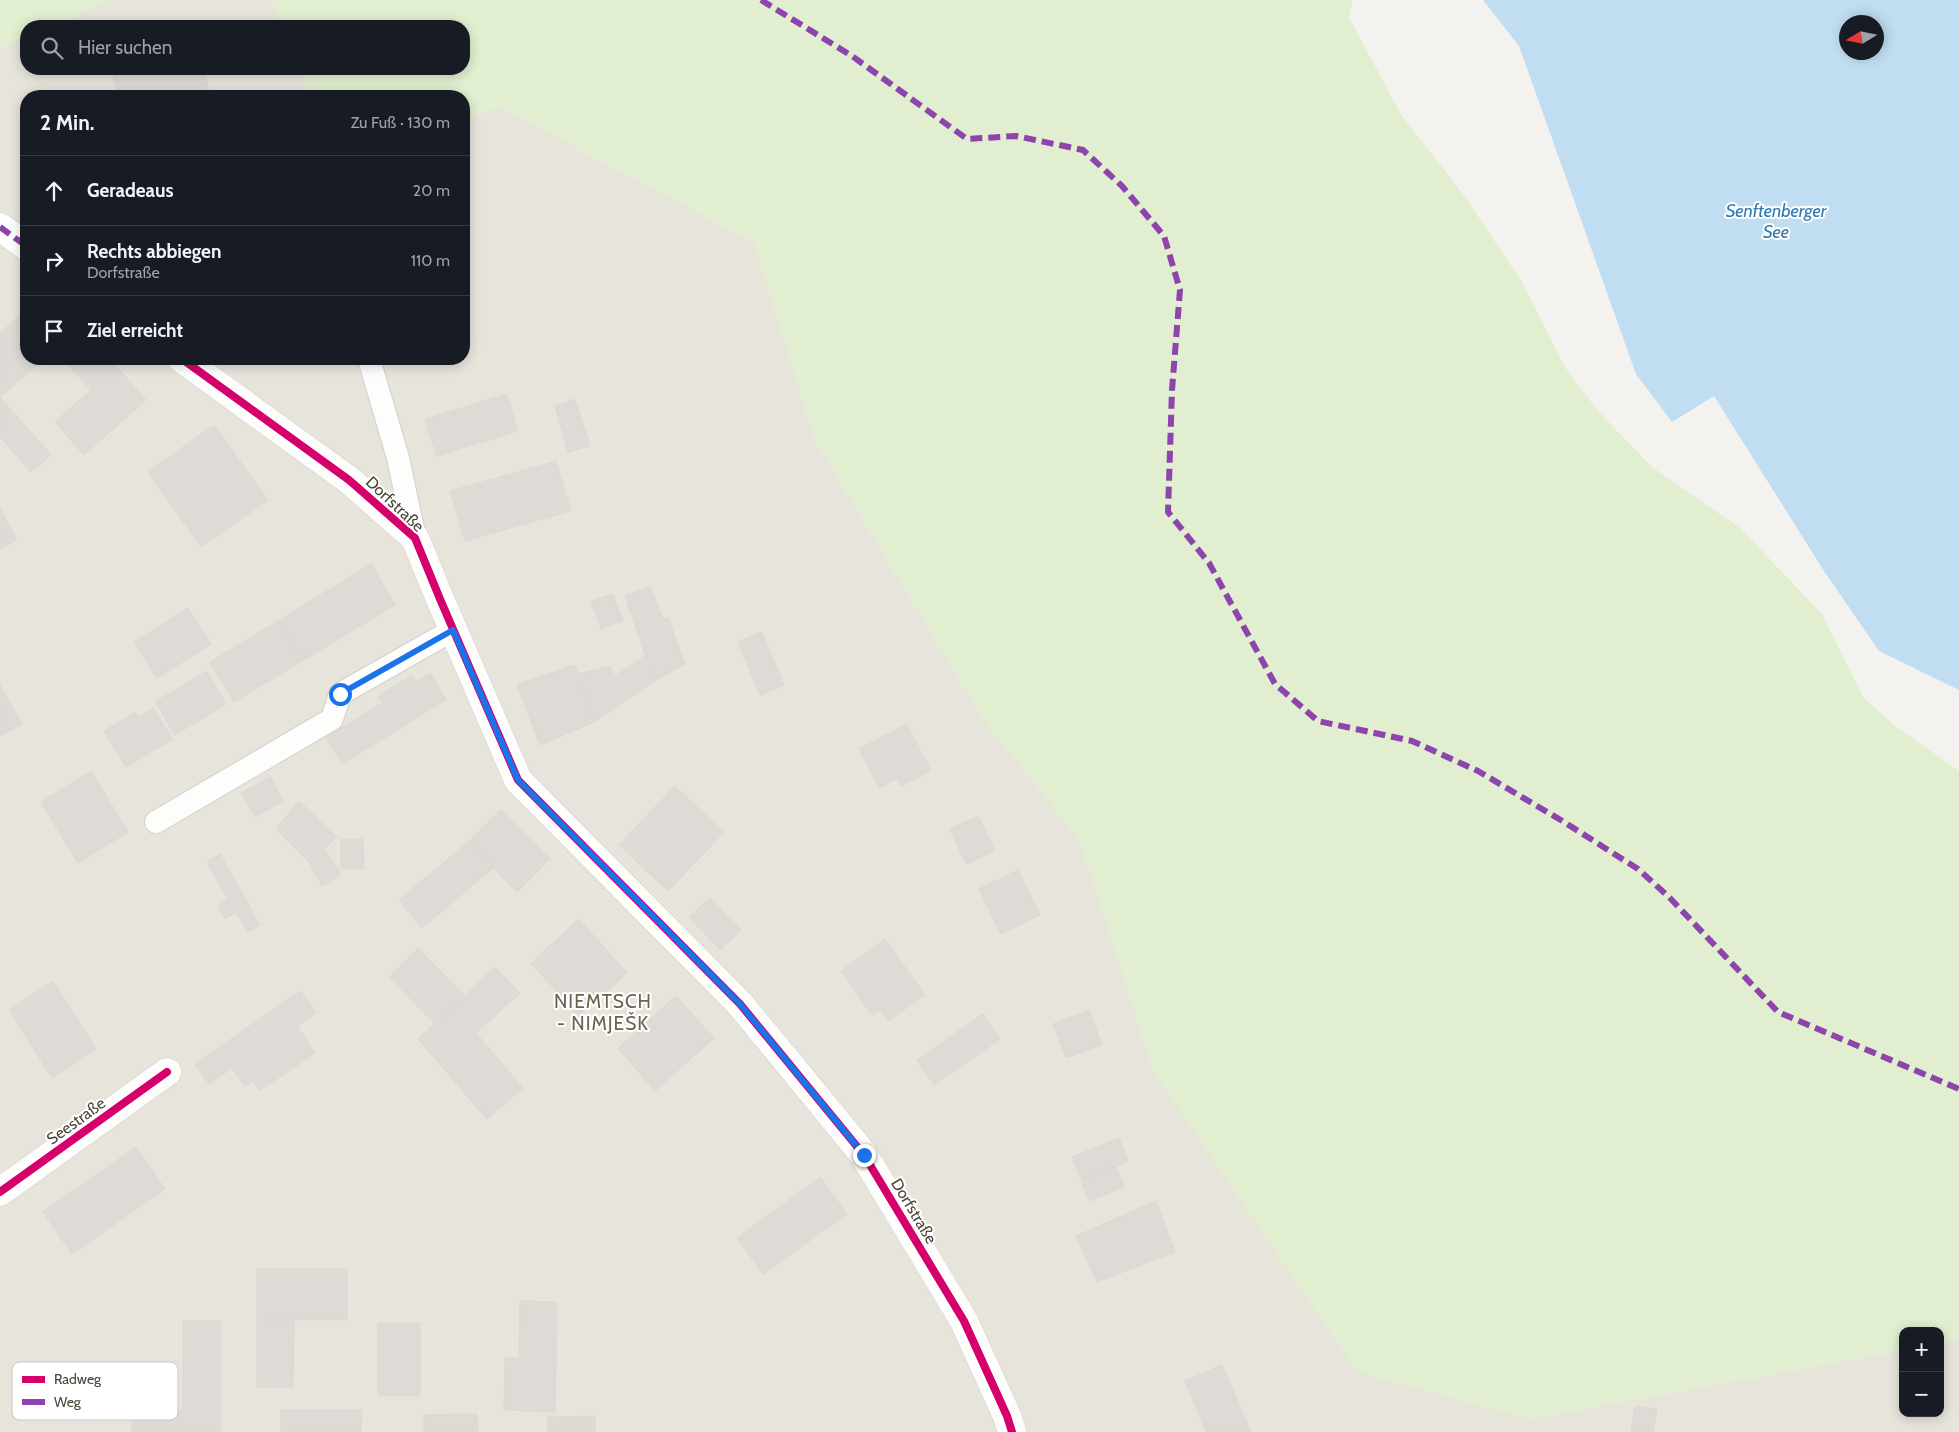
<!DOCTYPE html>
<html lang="de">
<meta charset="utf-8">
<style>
body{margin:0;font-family:Cabin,sans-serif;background:#20242c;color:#f1f3f6}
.controls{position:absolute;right:15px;bottom:15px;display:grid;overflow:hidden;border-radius:10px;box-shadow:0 2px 12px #0003}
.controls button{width:45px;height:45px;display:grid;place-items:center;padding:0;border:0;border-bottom:1px solid #363941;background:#171b24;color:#f1f3f6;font:25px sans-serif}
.compass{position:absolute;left:1839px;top:15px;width:45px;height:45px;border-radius:50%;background:#171b24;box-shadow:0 2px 12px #0003;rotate:260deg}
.stop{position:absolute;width:15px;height:15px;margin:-11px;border:4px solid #1a73e8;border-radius:50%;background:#fff}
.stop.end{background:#1a73e8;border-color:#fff;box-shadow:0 1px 5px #0008}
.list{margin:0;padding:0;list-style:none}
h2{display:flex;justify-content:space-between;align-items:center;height:65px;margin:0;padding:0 20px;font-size:21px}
h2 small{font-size:16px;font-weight:400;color:#9ea1a6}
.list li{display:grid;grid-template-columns:32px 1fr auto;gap:15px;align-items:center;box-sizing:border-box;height:70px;padding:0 20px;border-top:1px solid #363941}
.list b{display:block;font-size:19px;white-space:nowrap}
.list p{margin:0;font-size:16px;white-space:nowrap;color:#9ea1a6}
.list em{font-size:16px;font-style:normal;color:#9ea1a6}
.icon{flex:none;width:28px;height:28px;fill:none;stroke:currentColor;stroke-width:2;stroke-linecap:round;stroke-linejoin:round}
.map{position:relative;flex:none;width:1959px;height:1432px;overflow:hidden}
.search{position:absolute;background:#171b24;box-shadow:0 2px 12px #0003;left:20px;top:20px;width:450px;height:55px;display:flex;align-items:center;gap:12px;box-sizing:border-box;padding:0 18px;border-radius:20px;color:#9ea1a6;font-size:19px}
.panel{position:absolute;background:#171b24;box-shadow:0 2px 12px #0003;left:20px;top:90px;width:450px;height:275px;border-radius:20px}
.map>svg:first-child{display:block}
.residential{fill:#e7e4dc}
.green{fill:#e1eecf}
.water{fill:#c0ddf1;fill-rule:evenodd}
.building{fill:#dedbd6;stroke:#dcd9d4}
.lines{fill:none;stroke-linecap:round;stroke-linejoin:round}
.lane-casing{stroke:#d2d0cb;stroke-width:24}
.street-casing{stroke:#d2d0cb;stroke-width:29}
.lane{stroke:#fdfdfc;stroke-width:22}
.street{stroke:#fdfdfc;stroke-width:28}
.quiet{stroke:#8e44ad;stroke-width:6;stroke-dasharray:12 6;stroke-linecap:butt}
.cycleway-casing{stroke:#fff;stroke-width:11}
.cycleway{stroke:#d6006c;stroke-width:8}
.route{stroke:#1a73e8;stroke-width:6}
.labels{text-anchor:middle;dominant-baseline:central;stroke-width:4;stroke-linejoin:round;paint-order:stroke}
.street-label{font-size:16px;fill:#4b4439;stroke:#fff}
.water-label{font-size:18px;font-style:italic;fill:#2e7ab2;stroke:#fff}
.quarter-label{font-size:19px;letter-spacing:1px;fill:#6e6250;stroke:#fff}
.key{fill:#fff;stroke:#c9c7c4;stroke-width:1}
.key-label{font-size:14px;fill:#4b4439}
</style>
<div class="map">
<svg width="1959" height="1432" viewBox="0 0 1959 1432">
<rect width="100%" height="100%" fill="#f4f2ee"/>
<path class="residential" d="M111 0H271L282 26H51Z
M26 37V69H300L311 96H26V359H464V118L500 107 754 242 815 439 984 720 1080 840 1155 1074 1528 1419 1903 1350V1413H1940V1343L1959 1339V1432H0V49Z"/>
<path class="green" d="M0 0H111L51 26H26V37L0 49Z
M271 0H1353L1349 17 1400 113 1465 197 1522 282 1565 367 1598 411 1652 467 1740 528 1822 614 1864 698 1893 724 1959 771V1339L1940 1343V1331H1903V1350L1528 1419 1357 1372 1155 1074 1080 840 984 720 815 439 754 242 500 107 464 118V96H311L300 69H464V26H282Z"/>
<path class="water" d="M1483 0H1959V690L1879 651 1824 571 1714 396 1672 422 1636 374 1519 46ZM1846 22H1876V52H1846Z"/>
<path class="building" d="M111 69H203L211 96H119Z
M26 310V359H44L0 397 51 455 31 472 0 437V333Z
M63 359H110L146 400 84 455 55 422 91 390Z
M507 394 518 431 437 456 425 419Z
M575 399 590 446 568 452 555 406Z
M214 425 268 500 201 547 148 472Z
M556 461 571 511 465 541 450 491Z
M0 508 17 540 0 549Z
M371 564 395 605 302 661 278 621Z
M651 587 663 620 668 618 685 664 654 681 625 595Z
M613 594 623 621 601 629 591 601Z
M188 608 211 644 157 678 134 642Z
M278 621 302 661 234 702 210 662Z
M762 632 784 685 760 695 738 642Z
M645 656 654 681 594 722 578 674 610 666 615 676Z
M575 665 594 722 540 745 517 684Z
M207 671 226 704 175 735 155 702Z
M430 673 446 700 342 764 326 737 382 703 378 696 412 675 416 682Z
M0 685 22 724 0 736Z
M153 708 173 739 126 767 104 731 135 712 138 717Z
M907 724 931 771 901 786 898 778 879 788 859 749Z
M91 771 128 832 78 863 41 802Z
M270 777 283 801 255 817 241 793Z
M675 786 724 832 668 891 619 845Z
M299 801 337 837 324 849 341 874 322 886 310 863 276 829Z
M501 809 550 859 517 892 468 842Z
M978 816 995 851 966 864 950 829Z
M341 839H363L364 869H341Z
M468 842 493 868 422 928 399 900Z
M220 854 260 925 248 932 236 912 225 919 218 906 228 899 207 862Z
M1018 870 1040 915 1001 934 979 889Z
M710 898 741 930 720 950 689 917Z
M579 919 627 973 579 1016 531 963Z
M885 939 925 995 888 1021 880 1010 872 1015 841 971Z
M418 948 464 995 435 1024 389 977Z
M495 967 520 993 476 1033 523 1088 487 1119 418 1039Z
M53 981 96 1049 52 1078 9 1010Z
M300 991 316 1013 297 1026 315 1053 259 1091 253 1081 245 1086 232 1068 209 1084 195 1064Z
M676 996 714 1038 655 1091 618 1048Z
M1089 1010 1102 1045 1066 1058 1053 1024Z
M983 1014 1000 1039 934 1085 917 1060Z
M1119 1138 1128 1161 1081 1180 1072 1157Z
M136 1147 165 1189 72 1254 43 1212Z
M1116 1166 1124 1187 1089 1201 1081 1180Z
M820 1177 847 1214 763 1274 737 1238Z
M1156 1201 1175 1252 1097 1282 1076 1236Z
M257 1269H347V1320H257Z
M520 1301 557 1302 555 1412 504 1410 505 1358H519Z
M257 1320H294L293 1387H257Z
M183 1321H221V1432H183Z
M378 1323H420V1396H378Z
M1222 1365 1251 1432H1206L1185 1381Z
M1635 1406 1657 1409 1653 1432H1631Z
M132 1410H183V1432H132Z
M281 1410H362L361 1432H281Z
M477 1414 478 1432H424V1415Z
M595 1416V1432H548V1417Z"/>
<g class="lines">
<defs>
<path id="lane" d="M369 359 398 458 415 538
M156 822 332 719 340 694 453 630"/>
<path id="street" d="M0 227 26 246
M182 359 349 480 415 538 440 599 518 780 740 1004 864 1155 964 1321 1007 1416 1012 1432
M0 1192 167 1072"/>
</defs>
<use href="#lane" class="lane-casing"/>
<use href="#street" class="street-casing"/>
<use href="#lane" class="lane"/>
<use href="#street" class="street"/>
<path class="quiet" d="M761 0 852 56 967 139 1016 136 1083 150 1122 186 1164 236 1180 290 1172 390 1168 512 1209 563 1275 684 1318 721 1412 741 1478 771 1564 822 1638 869 1669 897 1778 1012 1959 1089
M0 227 26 246"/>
<defs>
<path id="cycleway" d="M182 359 349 480 415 538 440 599 518 780 740 1004 864 1155 964 1321 1007 1416 1012 1432
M0 1192 167 1072"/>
</defs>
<use href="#cycleway" class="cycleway-casing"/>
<use href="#cycleway" class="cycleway"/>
</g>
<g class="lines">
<path class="route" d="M340 694 453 630 518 780 740 1004 864 1155"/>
</g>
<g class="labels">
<g class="street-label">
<text transform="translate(395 504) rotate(43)">Dorfstraße</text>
<text transform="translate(76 1121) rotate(-36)">Seestraße</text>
<text transform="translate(914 1211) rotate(59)">Dorfstraße</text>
</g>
<g class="water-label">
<text x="1776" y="211">Senftenberger<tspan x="1776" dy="21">See</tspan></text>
</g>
<g class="quarter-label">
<text x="603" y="1001">NIEMTSCH<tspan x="603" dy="22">- NIMJEŠK</tspan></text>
</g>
</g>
<rect x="12" y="1362" width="166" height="58" rx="8" class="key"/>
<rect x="22" y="1376" width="23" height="7" fill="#d6006c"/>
<rect x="22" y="1399" width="23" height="6" fill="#8e44ad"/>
<g class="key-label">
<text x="54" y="1384">Radweg</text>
<text x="54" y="1407">Weg</text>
</g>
</svg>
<div class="controls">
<button>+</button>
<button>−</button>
</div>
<svg class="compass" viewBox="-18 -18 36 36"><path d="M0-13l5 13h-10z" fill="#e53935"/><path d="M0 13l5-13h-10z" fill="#9ea1a6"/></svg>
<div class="stop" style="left:340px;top:694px"></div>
<div class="stop end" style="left:864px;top:1155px"></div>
<div class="search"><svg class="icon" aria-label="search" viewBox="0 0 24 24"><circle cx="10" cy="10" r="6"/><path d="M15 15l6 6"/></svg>Hier suchen</div>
<section class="panel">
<h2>2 Min.<small>Zu Fuß · 130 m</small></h2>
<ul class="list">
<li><svg class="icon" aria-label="ahead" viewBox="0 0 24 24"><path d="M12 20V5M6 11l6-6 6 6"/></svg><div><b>Geradeaus</b></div><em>20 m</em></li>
<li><svg class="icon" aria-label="right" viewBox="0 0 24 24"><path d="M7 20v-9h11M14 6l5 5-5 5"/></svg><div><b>Rechts abbiegen</b><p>Dorfstraße</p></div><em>110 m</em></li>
<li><svg class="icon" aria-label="arrive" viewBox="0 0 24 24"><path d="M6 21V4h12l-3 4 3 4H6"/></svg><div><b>Ziel erreicht</b></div></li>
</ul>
</section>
</div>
